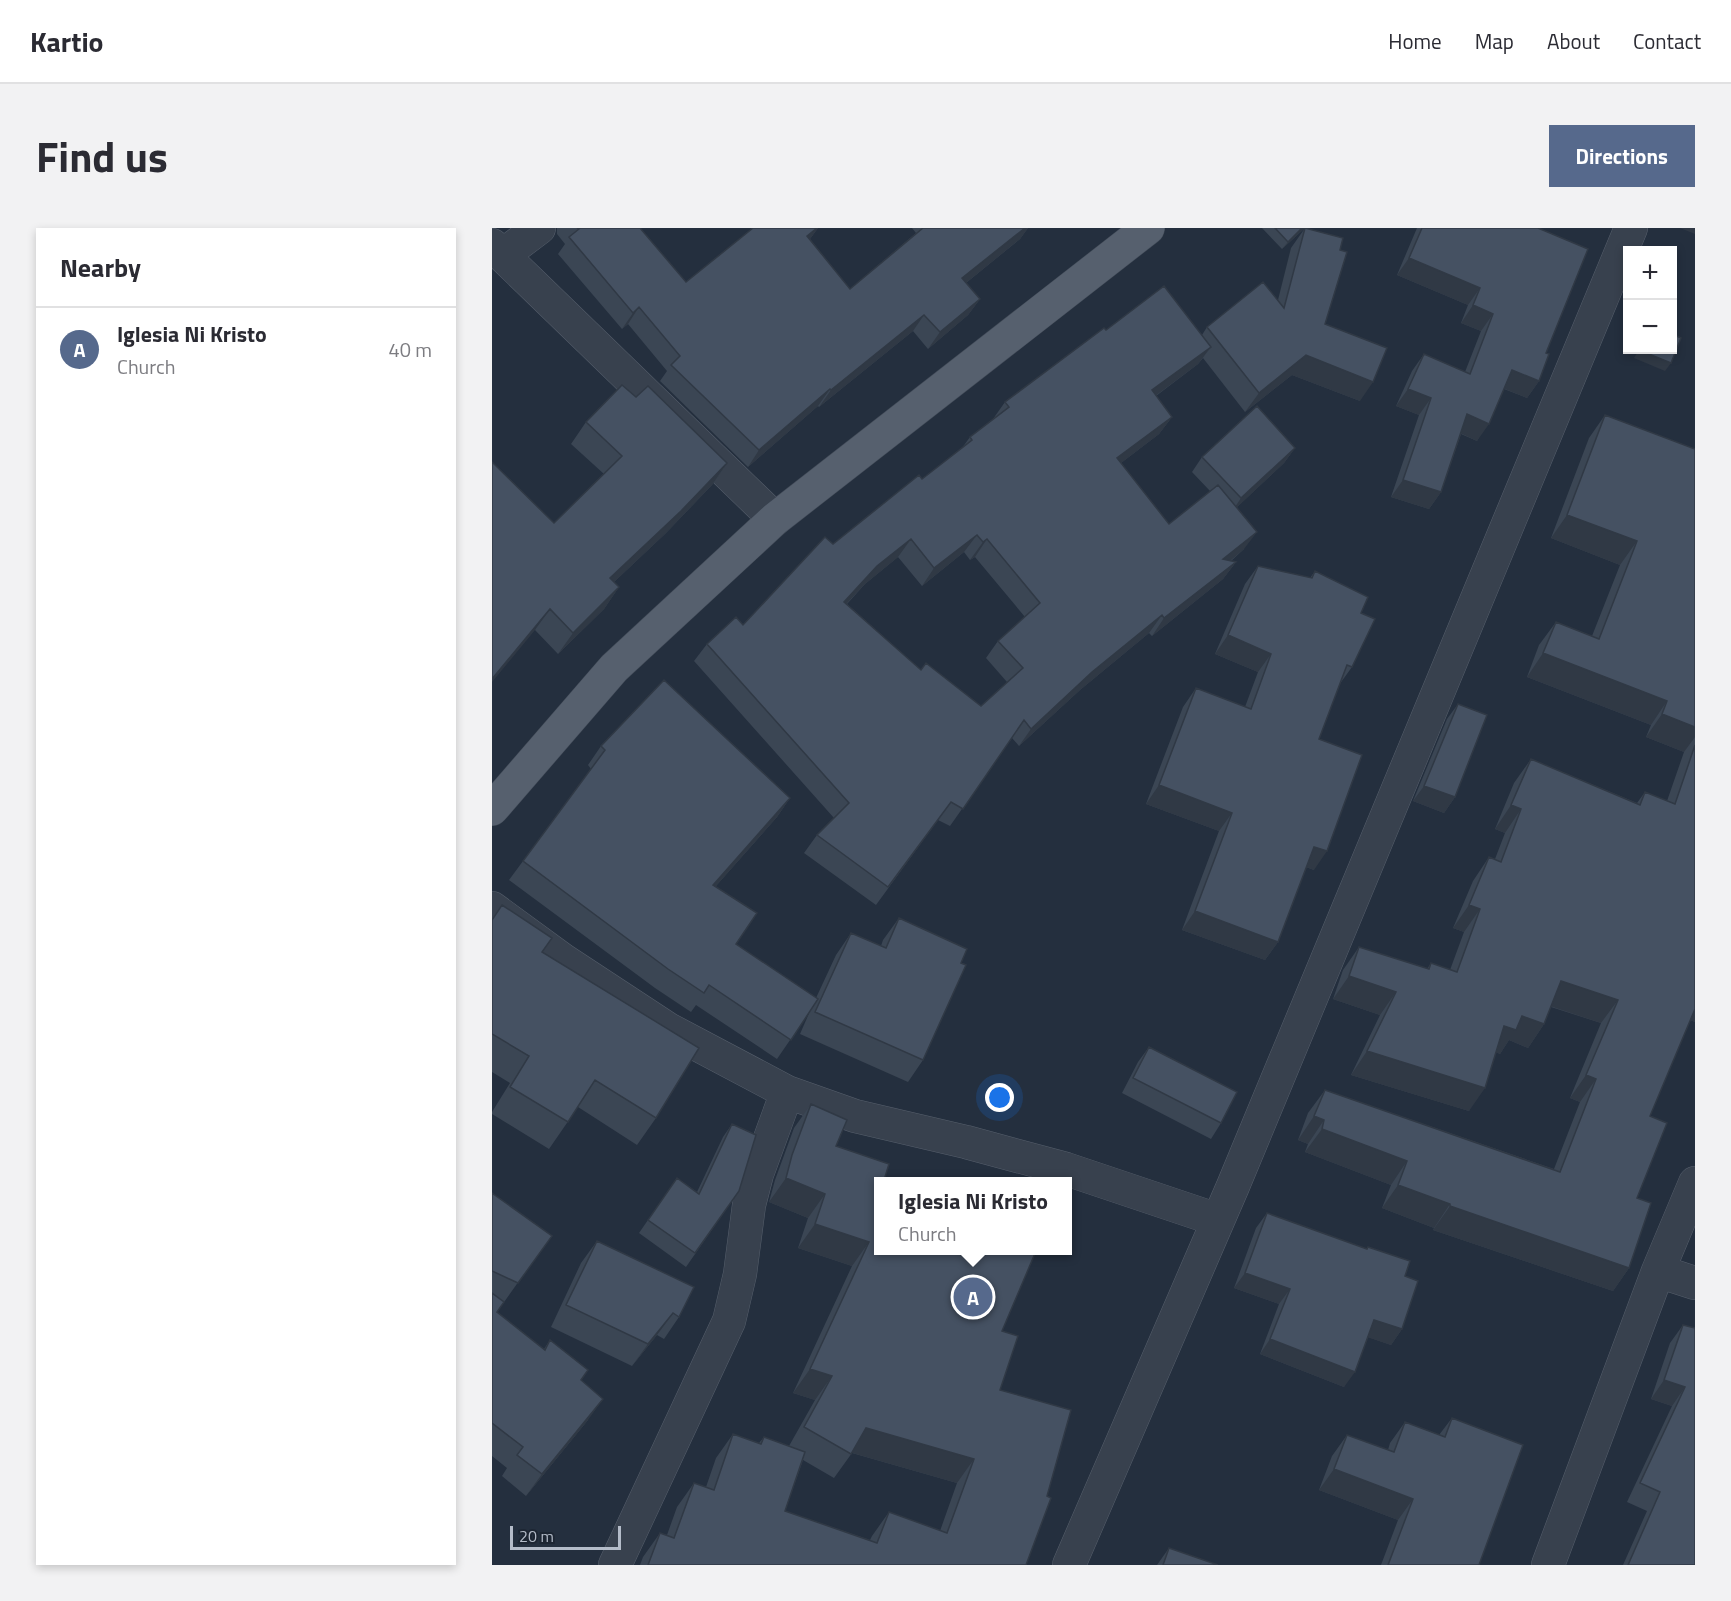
<!DOCTYPE html>
<meta charset="utf-8">
<style>
body{margin:0;font-family:"Titillium Web",sans-serif;background:#f2f2f3;color:#2b2b33}
.controls{position:absolute;right:18px;top:18px;display:grid;overflow:hidden;border-radius:0px;box-shadow:0 3px 9px #0003}
.controls button{width:54px;height:54px;display:grid;place-items:center;padding:0;border:0;border-bottom:2px solid #e1e1e2;background:#fff;color:#2b2b33;font:30px sans-serif}
.scale{position:absolute;left:18px;bottom:15px;width:111px;box-sizing:border-box;padding-left:6px;border:3px solid #b4bcc9;border-top:0;font-size:16px;line-height:21px;white-space:nowrap;color:#b4bcc9;-webkit-text-stroke:4px #1d2633;paint-order:stroke}
.you{position:absolute;left:508px;top:870px;width:21px;height:21px;margin:-15px;border:4px solid #fff;border-radius:50%;background:#1a73e8;box-shadow:0 0 0 9px #1a73e833}
.badge{display:grid;place-items:center;width:39px;height:39px;border-radius:50%;background:#56698c;color:#fff;font-size:20px;font-weight:700}
.pin{position:absolute;translate:-50% -50%;border:3px solid #fff;box-shadow:0 2px 6px #0006}
.popup{position:absolute;left:382px;top:949px;width:198px;height:78px;box-sizing:border-box;display:grid;place-content:center;border-radius:0px;background:#fff;filter:drop-shadow(0 2px 4px #0005);font-size:20px;white-space:nowrap;color:#7c7c81}
.popup b{font-size:22px;color:#2b2b33}
.popup::after{content:'';position:absolute;left:50%;top:100%;margin-left:-12px;border:12px solid transparent;border-top-color:#fff}
.list{margin:0;padding:0;list-style:none}
h2{display:flex;justify-content:space-between;align-items:center;height:78px;margin:0;padding:0 24px;font-size:26px}
h2 small{font-size:20px;font-weight:400;color:#7c7c81}
.list li{display:grid;grid-template-columns:39px 1fr auto;gap:18px;align-items:center;box-sizing:border-box;height:84px;padding:0 24px;border-top:2px solid #e1e1e2}
.list b{display:block;font-size:22px;white-space:nowrap}
.list p{margin:0;font-size:20px;white-space:nowrap;color:#7c7c81}
.list em{font-size:20px;font-style:normal;color:#7c7c81}
.map{position:relative;flex:none;width:1203px;height:1337px;overflow:hidden;border-radius:0px}
header{display:flex;align-items:center;gap:36px;box-sizing:border-box;height:84px;padding:0 30px;background:#fff;border-bottom:2px solid #e1e1e2}
header strong{font-size:28px}
nav{display:flex;gap:33px;margin-inline-start:auto;font-size:21px}
.intro{display:flex;align-items:center;justify-content:space-between;box-sizing:border-box;height:144px;padding:0 36px}
h1{margin:0;font-size:42px}
.button{padding:15px 27px;border-radius:0px;background:#56698c;color:#fff;font-size:21px;font-weight:700}
main{display:flex;gap:36px;padding:0 36px}
aside{flex:1;background:#fff;border-radius:0px;box-shadow:0 3px 9px #0003}
.map>svg:first-child{display:block}
.lines{fill:none;stroke-linecap:round;stroke-linejoin:round}
.minor-casing{stroke:#565f6c;stroke-width:34}
.major-casing{stroke:#414a57;stroke-width:34}
.minor{stroke:#38414e;stroke-width:33}
.major{stroke:#56606e;stroke-width:33}
.wall{fill:#3b4654;fill-rule:evenodd}
.shaded-wall{fill:#303945}
.building{fill:#455162;stroke:#303945;stroke-width:1.5;fill-rule:evenodd}
</style>
<header>
<strong>Kartio</strong>
<nav><a>Home</a><a>Map</a><a>About</a><a>Contact</a></nav>
</header>
<div class="intro"><h1>Find us</h1><a class="button">Directions</a></div>
<main>
<aside>
<h2>Nearby<small></small></h2>
<ul class="list">
<li><span class="badge">A</span><div><b>Iglesia Ni Kristo</b><p>Church</p></div><em>40 m</em></li>
</ul>
</aside>
<div class="map">
<svg width="1203" height="1337" viewBox="0 0 1203 1337">
<rect width="100%" height="100%" fill="#242f3e"/>
<g class="lines">
<defs>
<path id="minor" d="M0 17 283 291
M11 27 47 0
M0 680 71 732 176 801 295 864 363 888 474 914 574 941 726 992
M1166 1043 1203 1055
M123 1337 237 1093 248 1046 257 977 265 946 295 864
M577 1337 741 958 1139 0
M1056 1337 1166 1043 1203 955"/>
<path id="major" d="M0 581 122 440 283 291 656 0"/>
</defs>
<use href="#minor" class="minor-casing"/>
<use href="#major" class="major-casing"/>
<use href="#minor" class="minor"/>
<use href="#major" class="major"/>
</g>
<path class="wall" d="M65 0H148L194 54 261 0H326L318 11 358 61 424 5 420 0H536L528 11 474 55 488 71 476 87 436 121 421 103 327 179 326 178 256 239 168 153 175 143 136 96 130 101 66 26 73 16 65 6Z
M770 0H813L790 21Z
M813 0 833 96 868 173 800 147 753 184 711 130 706 136 664 168 680 189 667 206 629 235 677 296 718 263 700 244 710 229 803 220 792 235 745 279 752 321 739 333 744 334 731 351 660 408 657 405 588 462 527 518 520 510 458 598 446 592 384 677 312 625 325 607 342 590 202 433 215 416 251 397 341 316 430 251 470 220 478 209 501 191 513 174 614 102 710 107 715 99 786 72 799 20ZM472 324 478 332 483 329 533 389 506 413 494 430 515 454 489 478 429 442 355 376 373 356 406 329 430 358Z
M925 0H1046L1054 125 1047 153 1035 170 1012 161 985 213 969 206 949 264 937 281 899 269 927 187 904 178 920 143 932 126 973 144 989 103 969 95 976 77 905 47Z
M144 169 235 235 220 257 174 305 122 354 127 359 112 381 66 426 43 402 62 295 112 246 79 216 94 194Z
M1113 187 1203 221V794L1198 792 1158 888 1145 970 1137 1040 1121 1063 941 1002 942 1000 890 980 899 957 813 924 816 916 806 912 816 885 833 862 1062 941 1088 874 1078 870 1109 795 1059 779 1052 796 1036 820 1017 812 1008 826 1004 824 977 883 859 847 888 787 841 771 851 742 867 719 935 741 939 735 958 742 972 704 961 700 981 653 997 629 1003 631 1013 605 1003 601 1022 555 1039 531 1145 575 1153 564 1175 573 1192 524 1154 509 1159 497 1035 449 1047 417 1064 394 1100 408 1128 337 1059 310 1097 210Z
M766 338 818 350 823 343 869 385 860 439 847 457 827 511 822 642 814 639 786 714 773 732 690 702 727 603 654 576 691 479 704 460 753 479 766 444 723 426 753 356Z
M966 476 963 569 952 585 921 573 955 491Z
M109 518 298 570 285 589 224 658 244 716 324 770 344 727 359 705 389 718 391 712 407 690 431 832 416 854 308 806 318 783 285 831 204 777 199 784 163 760 17 652 99 541 96 537Z
M0 692 50 724 164 890 145 917 86 879 57 921 0 886V884L18 855 0 844Z
M657 819 729 895 719 911 630 865 646 834Z
M319 876 344 918 392 952 510 1103 508 1162 534 1337H148L151 1329 168 1305 175 1307 185 1279 202 1255 214 1259 224 1230 241 1206 267 1215 272 1209 297 1218 323 1172 301 1165 360 1038 306 1020 316 990 277 974 283 952 302 900ZM360 1225 465 1255 448 1303 397 1284 380 1308 378 1312 293 1283 311 1232 342 1250Z
M240 896 247 963 194 1039 147 1005 185 950 205 964 231 909Z
M0 965 44 1029 5 1084 52 1121 58 1112 89 1153 96 1192 34 1268 10 1248 15 1240 0 1228Z
M775 985 874 1021 876 1019 913 1048 910 1101 899 1117 876 1109 852 1159 768 1126 787 1076 742 1060 764 1000Z
M105 1013 187 1089 172 1111 165 1107 140 1138 59 1099 89 1035Z
M1191 1097 1203 1337H1131L1155 1283 1135 1274 1180 1178 1159 1171 1178 1115Z
M960 1190 987 1337H889L906 1292 827 1262 840 1228 855 1207 896 1222 898 1215 913 1194 947 1207Z
M677 1320 726 1337H665Z"/>
<path class="shaded-wall" d="M325 0H326L315 15V8Z
M533 0H536L528 11 459 67 470 50Z
M810 0H813L790 21 796 14Z
M1188 0H1203V6Z
M917 30 988 60 976 77 905 47Z
M488 71 476 87 436 121 448 104Z
M981 77 1001 86 989 103 969 95Z
M147 79 136 96 130 101 141 85Z
M432 87 421 103 327 179 339 162Z
M719 119 706 136 647 180 660 162Z
M1147 122 1179 135 1173 143 1142 130Z
M814 127 881 154 868 173 800 147 753 184 767 165Z
M1020 142 1047 153 1035 170 1008 159Z
M338 161 326 178 256 239 267 222Z
M916 161 939 170 927 187 904 178Z
M975 186 997 196 985 213 964 203Z
M680 189 667 206 612 248 625 230Z
M803 220 792 235 739 285 749 270Z
M235 235 220 257 174 305 103 372 118 350Z
M911 252 949 264 937 281 899 269Z
M1075 287 1145 313 1128 337 1059 310Z
M765 304 752 321 719 349 731 331Z
M485 307 472 324 430 358 442 340Z
M419 311 406 329 373 356 340 391 352 374 385 338Z
M495 311 483 329 478 332 491 314Z
M744 334 731 351 660 408 672 390Z
M127 359 112 381 66 426 81 405Z
M58 381 43 402 0 454V451Z
M670 387 657 405 588 462 527 518 539 501 600 444Z
M736 407 779 426 766 444 723 426Z
M1051 425 1175 473 1159 497 1035 449Z
M1170 486 1203 499V509L1192 524 1154 509Z
M667 557 740 585 727 603 654 576Z
M932 558 963 569 952 585 921 573Z
M298 570 285 589 208 676 221 657Z
M1019 577 1029 581 1013 605 1003 601Z
M822 619 835 623 822 642 809 637Z
M977 677 988 681 972 704 961 700Z
M703 683 786 714 773 732 690 702Z
M857 748 904 764 888 787 841 771Z
M1069 753 1126 772 1109 795 1052 776Z
M1203 775V794L1193 790Z
M1030 788 1052 796 1036 820 1017 812 1008 826 996 821 1012 798Z
M875 823 993 860 977 883 859 847Z
M1094 847 1104 851 1088 874 1078 870Z
M822 888 832 892 816 916 806 912Z
M830 901 915 933 899 957 813 924Z
M294 950 333 966 316 990 277 974Z
M906 957 958 976 942 1000 890 980Z
M958 978 1137 1040 1121 1063 941 1002Z
M323 996 377 1014 360 1038 306 1020Z
M753 1045 798 1061 787 1076 742 1060Z
M181 1085 165 1107 140 1138 156 1116Z
M882 1092 910 1101 899 1117 872 1108Z
M778 1111 863 1144 852 1159 768 1126Z
M318 1141 340 1148 323 1172 301 1165Z
M1172 1152 1193 1159 1180 1178 1159 1171Z
M111 1171 96 1192 34 1268 50 1246Z
M374 1200 482 1231 465 1255 357 1224Z
M842 1241 921 1271 906 1292 827 1262Z"/>
<path class="building" d="M85 0H148L194 54 261 0H325L315 8 358 61 431 0H533L470 50 488 71 448 104 432 87 339 162 338 161 267 222 179 137 188 128 147 79 141 85 77 9 87 1Z
M783 0H810L796 14Z
M813 0 851 10 848 22 855 24 833 96 895 120 881 154 814 127 767 165 715 99 771 54 792 80Z
M930 0H1046L1096 21 1054 125 1057 126 1047 153 1020 142 997 196 975 186 949 264 911 252 939 170 916 161 932 126 978 146 1001 86 981 77 988 60 917 30Z
M672 58 719 119 660 162 680 189 625 230 677 296 726 257 765 304 731 331 744 334 672 390 670 387 600 444 539 501 532 492 471 581 459 574 396 659 325 607 357 575 215 416 244 389 251 397 333 309 341 316 427 247 430 251 480 212 478 209 517 179 513 174 612 100 614 102ZM485 307 491 314 495 311 548 375 506 413 531 440 489 478 434 435 429 442 352 374 385 338 419 311 442 340Z
M1180 106 1189 110 1179 135 1147 122H1180Z
M130 157 144 169 156 158 235 235 189 283 118 350 127 359 81 405 58 381 0 451V234L62 295 130 228 94 194Z
M765 178 803 220 749 270 710 229Z
M1113 187 1203 221V499L1170 486 1175 473 1051 425 1064 394 1107 411 1145 313 1075 287Z
M766 338 820 350 823 343 876 369 869 385 883 391 860 439 855 437 827 511 870 527 835 623 822 619 786 714 703 683 740 585 667 557 704 460 759 481 779 426 736 407Z
M172 452 298 570 221 657 265 685 244 716 326 771 299 812 217 757 212 765 176 741 31 633 113 522 109 518Z
M966 476 995 487 963 569 932 558Z
M1203 517V781L1158 888 1175 895 1145 970 1159 975 1137 1040 958 978V976L906 957 915 933 830 901 832 892 822 888 833 862 1068 944 1104 851 1094 847 1126 772 1069 753 1052 796 1030 788 1024 802 1012 798 993 860 875 823 904 764 857 748 867 719 937 741 939 735 965 744 988 681 977 677 997 629 1009 634 1029 581 1019 577 1039 531 1148 577 1153 564 1183 576Z
M10 677 60 710 50 724 207 820 164 890 103 852 76 894 18 859 37 828 0 806V692Z
M407 690 475 721 469 735 474 737 431 832 323 784 359 705 394 720Z
M657 819 745 864 729 895 641 850Z
M319 876 355 892 344 918 397 936 392 952 396 954H387V1023H544L510 1103 526 1108 508 1162 579 1182 555 1268 559 1270 534 1337H156L168 1305 182 1310 202 1255 222 1262 241 1206 269 1216 272 1209 313 1224 293 1283 385 1315 397 1284 455 1305 482 1231 374 1200 359 1226 312 1199 340 1148 318 1141 377 1014 323 996 333 966 294 950 300 927Z
M240 896 264 907 247 963 203 1025 156 992 185 950 207 966Z
M0 965 60 1008 26 1055 0 1043Z
M775 985 875 1021 876 1019 918 1033 913 1048 926 1053 910 1101 882 1092 863 1144 778 1111 798 1061 753 1045Z
M105 1013 202 1059 187 1089 181 1085 156 1116 74 1077Z
M0 1065 12 1074 5 1084 53 1122 58 1112 96 1142 89 1152 111 1171 50 1246 25 1227 31 1219 0 1195Z
M1191 1097 1203 1100V1337H1136L1168 1264 1148 1255 1193 1159 1172 1152Z
M960 1190 1031 1217 987 1337H896L921 1271 842 1241 855 1207 902 1224 913 1194 953 1209Z
M677 1320 726 1337H671Z"/>
</svg>
<div class="controls">
<button>+</button>
<button>−</button>
</div>
<div class="scale">20 m</div>
<div class="you"></div>
<div class="pin badge" style="left:481px;top:1069px">A</div>
<div class="popup"><b>Iglesia Ni Kristo</b>Church</div>
</div>
</main>
